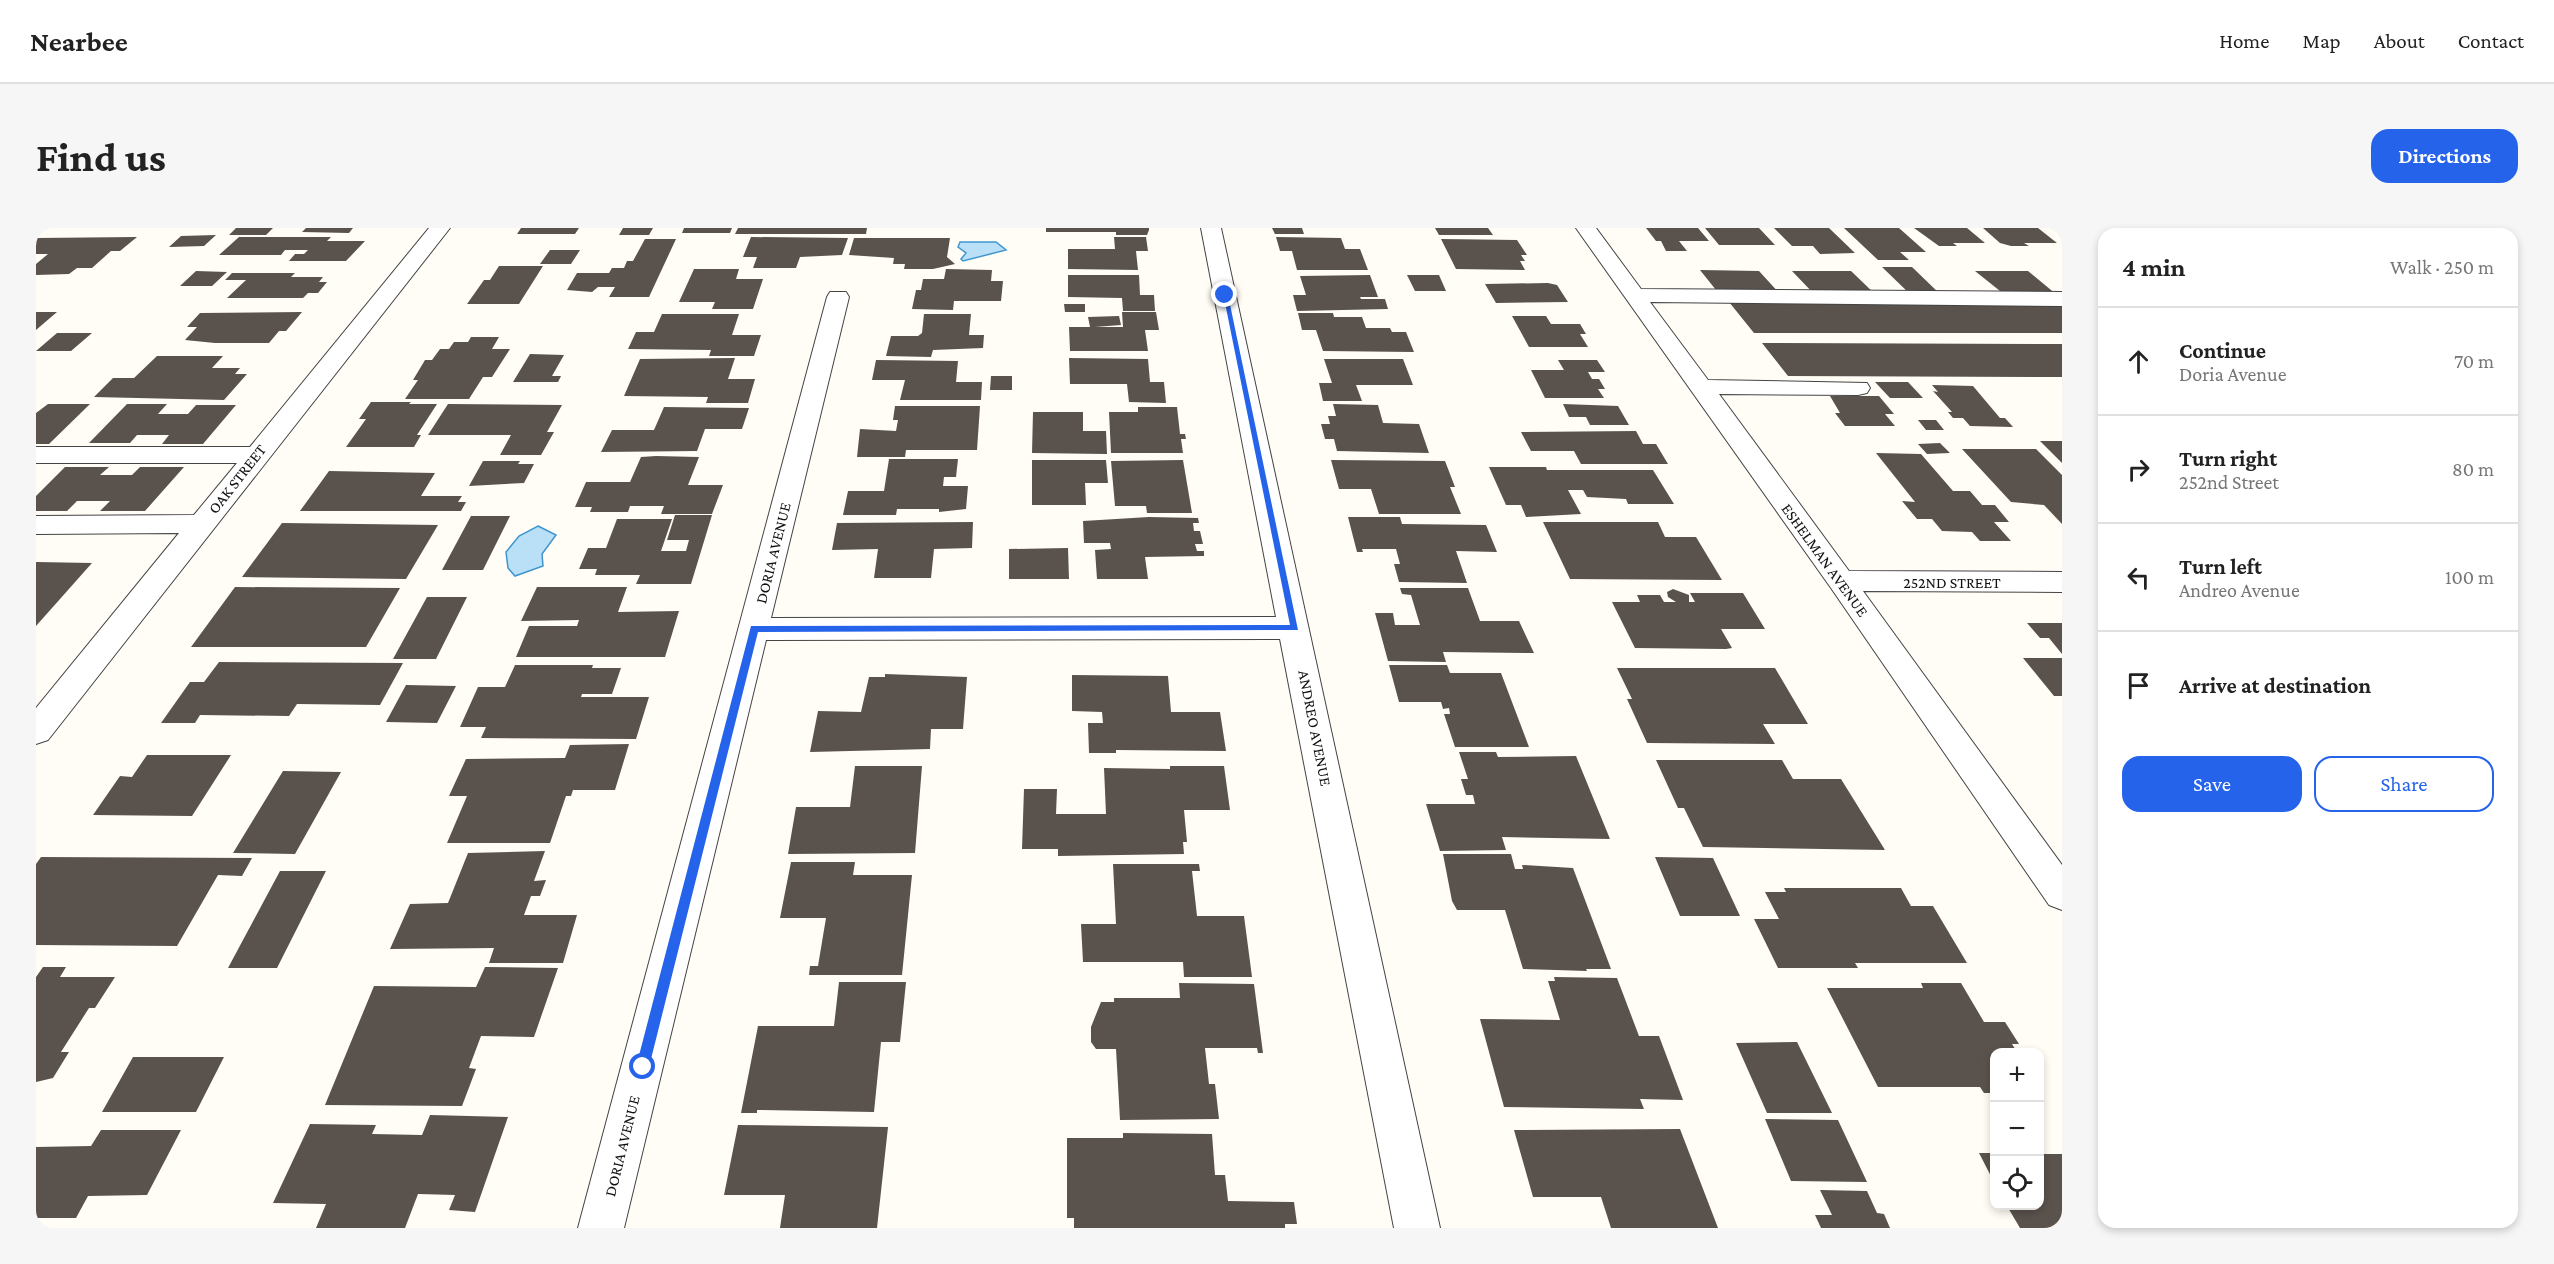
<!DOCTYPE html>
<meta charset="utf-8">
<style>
body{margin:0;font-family:"Crimson Pro",serif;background:#f6f6f6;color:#222}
.controls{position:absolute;right:18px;bottom:18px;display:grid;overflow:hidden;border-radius:12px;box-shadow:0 3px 9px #0003}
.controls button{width:54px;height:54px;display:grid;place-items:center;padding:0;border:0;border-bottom:2px solid #e0e0e0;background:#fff;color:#222;font:30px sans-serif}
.stop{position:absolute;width:18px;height:18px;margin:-14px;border:4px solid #2563eb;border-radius:50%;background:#fff}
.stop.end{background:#2563eb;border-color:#fff;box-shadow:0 2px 6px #0008}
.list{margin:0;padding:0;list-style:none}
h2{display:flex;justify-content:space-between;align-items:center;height:78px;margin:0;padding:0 24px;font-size:26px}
h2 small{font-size:20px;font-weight:400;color:#767676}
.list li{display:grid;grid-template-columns:39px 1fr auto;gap:18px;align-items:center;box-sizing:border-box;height:108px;padding:0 24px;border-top:2px solid #e0e0e0}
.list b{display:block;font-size:22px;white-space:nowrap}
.list p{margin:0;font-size:20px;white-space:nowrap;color:#767676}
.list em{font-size:20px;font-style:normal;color:#767676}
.actions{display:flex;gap:12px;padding:18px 24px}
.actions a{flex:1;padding:14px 0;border:2px solid #2563eb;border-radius:18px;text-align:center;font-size:21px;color:#2563eb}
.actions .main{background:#2563eb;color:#fff}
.icon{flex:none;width:33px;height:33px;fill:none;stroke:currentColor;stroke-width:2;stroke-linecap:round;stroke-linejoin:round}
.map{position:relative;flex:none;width:2026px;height:1000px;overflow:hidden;border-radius:18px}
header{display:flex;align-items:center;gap:36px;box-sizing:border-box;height:84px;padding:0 30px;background:#fff;border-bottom:2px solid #e0e0e0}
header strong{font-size:28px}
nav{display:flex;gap:33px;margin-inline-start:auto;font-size:21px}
.intro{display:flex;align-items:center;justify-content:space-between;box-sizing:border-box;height:144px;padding:0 36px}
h1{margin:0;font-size:42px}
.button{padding:15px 27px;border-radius:18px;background:#2563eb;color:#fff;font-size:21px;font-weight:700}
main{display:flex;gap:36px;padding:0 36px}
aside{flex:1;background:#fff;border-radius:18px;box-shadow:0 3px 9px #0003}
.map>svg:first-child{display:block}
.water{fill:#b9e0f7;stroke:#3f96cf;stroke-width:1.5}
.building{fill:#5a524d}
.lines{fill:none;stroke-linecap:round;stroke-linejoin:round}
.minor-casing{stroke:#444;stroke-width:2}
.minor{fill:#fff;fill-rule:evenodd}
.route{fill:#2563eb}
.labels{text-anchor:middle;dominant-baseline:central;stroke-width:6;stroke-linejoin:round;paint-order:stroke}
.street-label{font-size:16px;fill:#111;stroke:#fff}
</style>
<header>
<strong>Nearbee</strong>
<nav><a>Home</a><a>Map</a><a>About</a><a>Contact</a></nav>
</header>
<div class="intro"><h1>Find us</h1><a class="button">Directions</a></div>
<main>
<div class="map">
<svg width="2026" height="1000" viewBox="0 0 2026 1000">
<rect width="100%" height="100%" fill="#fffdf5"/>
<path class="water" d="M924 14H960L970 22 927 33 925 31 930 25 922 19Z
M502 298 520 307 506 326 507 338 479 348 472 340 470 324 483 308Z"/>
<path class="building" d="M200 0H237L230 7H193Z
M270 0H317L313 5 266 4Z
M485 0H543L539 6H481Z
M587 0H617L613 7H583Z
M648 0H696L694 5H646Z
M702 0H831L830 6H699Z
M1010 0H1113V2L1111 7H1080V4H1010Z
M1236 0H1266L1268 6H1239Z
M1399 0H1452L1457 7H1403Z
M1610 0H1662L1673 13H1643L1651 23H1630L1625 13H1620Z
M1669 0H1723L1739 17H1683Z
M1738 0H1793L1819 25 1784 26 1777 18H1756Z
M1808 0H1863L1890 24H1864L1873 32H1842Z
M1878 0H1931L1949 15H1917L1921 18H1903Z
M1947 0H2002L2021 15H1988L1993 18H1975L1964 15Z
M180 7 168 18 133 19 145 8Z
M101 9 84 23H75L56 40H41L33 46 0 47V36L12 26H0V10Z
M203 9H295L291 13H329L310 33H253L259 26H268L272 22H249L245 27H183Z
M715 9 812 10 806 27 764 29 760 40H717L721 29H707Z
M1078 9H1110L1112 23H1100L1102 42 1032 41V21H1079Z
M1240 9 1305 10 1309 21H1324L1332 42H1261L1256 23H1244Z
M818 10H914L911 29 919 36 897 41H868L869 36H857L858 30 813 27Z
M609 11H640L613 69H573L579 59H562L556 64 531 62 541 45H573L576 40H588L591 33H597Z
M1405 11 1481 12 1491 27H1485L1489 33H1484L1489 42 1420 41Z
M514 22H544L535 36H504Z
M463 38H507L483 76H431L448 52H454Z
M1846 39H1876L1905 67H1875Z
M658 41H703L700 51H727L717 81H676L679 74H643Z
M910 41 956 42 955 53H967L965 73H918L917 82 876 81 880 62H885L887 51H908Z
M1664 42 1723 43 1745 67H1684Z
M160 43 191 44 176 58H144Z
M1756 43H1815L1840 67H1779Z
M1939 43H1992L2021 67H1969Z
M196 45H259L255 49H287L283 54H291L282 65H272L267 70H191L210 52H189Z
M1032 47H1103L1104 67H1118L1119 83H1087L1086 70 1032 69Z
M1334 47 1342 69H1324L1325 71H1349L1352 81 1261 83 1257 67H1270L1264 48Z
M1371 47H1403L1410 63H1379Z
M1512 55 1521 57 1532 74 1460 75 1449 56Z
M1693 74 2026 75V105H1718Z
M1028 76H1049V84H1029Z
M0 84H21L0 102Z
M266 84 250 103H243L233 115H179L149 112 161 99H151L164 85Z
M1086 84H1120L1123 102H1109L1112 123H1034L1033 99H1054L1052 89 1083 88 1085 97 1059 99H1087Z
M1262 85H1297L1298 89H1326L1330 100H1354L1356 104H1370L1378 124 1287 123 1280 102H1266Z
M626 86H703L696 107H725L718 128H673L675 122 592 121 600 104H618Z
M888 86H935L933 107H948L947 120 897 122 895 129 850 128 855 108H882L886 105Z
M1476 88H1510L1515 96H1544L1550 106H1544L1552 119H1493Z
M21 105H56L35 123H0Z
M435 109H463L456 121H474L456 149H447L433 171H369L382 152H377L389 132H396L404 121H413L418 114H432Z
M1726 115 2026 116V149L1752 148Z
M494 126 528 127 516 148H525L522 154H477Z
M121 128H187L176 140H204L199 146H211L188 172 58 169 77 150H98Z
M699 130 692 151H719L712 175H670L672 169 588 168 604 131Z
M1033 130 1112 131 1114 154H1128L1130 175 1093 174 1091 156H1034Z
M1288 131H1367L1377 157H1320L1326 173H1287L1283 155H1296Z
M840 132 922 133 920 154H946L945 172H864L869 152H836Z
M1522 132H1561L1569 144H1552L1556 151H1563L1569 161H1562L1568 170H1509L1495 142H1528Z
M955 148H976V162H954Z
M1839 154H1872L1887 170H1854Z
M1896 157 1937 158 1964 190H1969L1977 199 1934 198 1927 190H1917L1912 184H1916L1897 163 1902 164Z
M1794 168H1843L1858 186H1849L1859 198H1809L1799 185H1804Z
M335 174H375L373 176H401L381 207H385L378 219H310L330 191H323Z
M12 176H54L13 216H0V185Z
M91 176H131L122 186H152L160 177H200L167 216H126L133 207H101L94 215H53Z
M412 176 526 177 511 204H518L505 227H464L475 207H392Z
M1297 176 1342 177 1347 195 1383 196 1393 225 1301 223 1298 211H1289L1285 196H1294L1292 188H1300Z
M1527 176 1582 178 1593 197H1554L1550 189H1533Z
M859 178H944L941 222H870L869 229H821L824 201 860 203 862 192H857Z
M628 179 713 180 706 201H669L661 223 565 224 576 202H618Z
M1102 179H1141L1144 206H1149L1150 211H1145L1147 225H1075L1073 184H1102Z
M997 184H1047V203H1070L1071 226 996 225Z
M1882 192H1900L1908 202H1890Z
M1600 203 1607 216H1620L1632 236H1545L1538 223H1495L1485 204Z
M2004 213H2026V235Z
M1904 215 1914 225 1891 226 1882 216Z
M1926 221H2000L2026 247V296L2008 277 1975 274Z
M1840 225 1885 226 1917 263H1934L1946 277H1959L1973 294H1958L1975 313H1944L1936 304 1906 303 1896 291H1881L1866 273 1879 274Z
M620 228 663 229 652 257H687L676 286H625L628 278H594L592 284H554L556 279H539L550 254H594L605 229Z
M853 231H922L920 249H908L907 258H932L930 281 903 284V281H861L860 287H807L812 263H848Z
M996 232H1070L1072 255H1049L1050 277H996Z
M1147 232 1156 285H1111L1110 278H1079L1075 233Z
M1295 232 1409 233 1419 259H1414L1425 286H1343L1335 261H1303Z
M447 233H484L482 236H498L488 255 433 258Z
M29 239H73L64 247H96L104 239H148L109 283H64L74 273H41L31 283H0V268Z
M1453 239H1510L1511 242H1617L1638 276H1592L1590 271 1551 269 1547 262H1532L1545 286 1490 289 1485 277H1470Z
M293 243 399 245 385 268H426L422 274H430L425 283H264Z
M639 287H676L655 356H600L604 347H559L561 341H543L552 320H570L581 291H636L625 323H650L653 312H631Z
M435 288H474L447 342H406Z
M1113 289 1162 290 1163 295H1157L1158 303H1164L1167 316H1159L1161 323H1168V328L1109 329 1112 351H1061L1059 322 1075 321 1074 315H1048L1047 293Z
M1312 289H1364L1366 296 1450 297 1461 324 1420 323 1431 355 1363 354 1358 336H1364L1360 321H1326L1327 324H1321Z
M937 294 936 320 898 321 895 350H838L842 321 796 322 801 295Z
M1507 294H1622L1629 309H1660L1686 352 1534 351Z
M246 295 402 297 370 351 206 349Z
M1032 320 1033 351H973V321Z
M0 334 56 335 0 398Z
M199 359 364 360 330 419H155Z
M501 359H591L582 384 643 383 629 429H480L493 398H541L543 392 485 393Z
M1364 360H1432L1444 393H1483L1498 425 1407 424 1410 434 1352 433 1339 385H1357L1359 397H1384L1375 367 1366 366Z
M1637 361 1653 367V374H1659L1654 365H1707L1729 401H1685L1696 420 1690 421 1599 420 1576 374H1604L1601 367H1624L1628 374H1640L1632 369 1631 364Z
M391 369H431L400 431H357Z
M1991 395H2026V426L2013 410H2004Z
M1987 430H2026V468H2018Z
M183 434 367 435 344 477 261 476 253 488 164 487 159 495H125L154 454H168Z
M479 437H557L556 440H585L576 466H546L545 469H613L600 511 445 510 450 499H424L442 459H469Z
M1353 437H1411L1414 445H1465L1493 519H1419L1408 486H1414L1413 480 1407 481 1405 474H1363Z
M1581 440H1739L1772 496H1727L1739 516 1611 515 1591 471H1596Z
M849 446 931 449 927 501H895L894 521 774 524 782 483 825 484 833 449H849Z
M1036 447 1132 448 1135 484H1184L1190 523 1080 522V525H1053L1052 495H1067L1066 484 1036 483Z
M370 457 420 458 401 495 350 494Z
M593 516 579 562H537L535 568H530L514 615H411L431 568H413L430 531 529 530 534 517Z
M1423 524H1460L1462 529 1540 528 1574 611 1466 609 1470 622 1404 623 1390 576H1439L1437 567H1430L1425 551H1432Z
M111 527H195L156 588 57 587 84 548 96 549Z
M1620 532H1746L1757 551H1805L1849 622 1667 619 1648 580H1642Z
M819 538H886L879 625 752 626 760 579H814Z
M1134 538H1188L1194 582H1148L1151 614H1147L1148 626 1022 628V621H986L988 561H1021L1020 586H1070L1068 540 1134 541Z
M247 543 305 544 259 626 197 625Z
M509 623 498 653 510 652 504 668H495L488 687H541L527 735H453L458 720 354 721 374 676 412 675 432 625Z
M1407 626H1475L1479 641H1487L1486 637 1537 640 1575 741H1550L1551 743 1487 741 1469 682H1421L1416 673Z
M5 629 216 630 206 648 182 647 141 718 0 717V636Z
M1619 629 1677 630 1704 688H1644Z
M755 634H819L817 647H876L866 747H773L774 738H782L790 690H744Z
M1077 636H1163L1164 643H1156L1161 688H1208L1216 749H1148L1147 734H1047L1045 696H1080Z
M244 643H290L241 740H192Z
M1748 660H1865L1875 678H1897L1931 735H1819L1822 740H1742L1718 691H1743L1729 664H1750Z
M7 739H30L24 749H79L59 780H53L25 824H33L17 850 0 854V749Z
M449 739 522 740 498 809 445 808 433 840 440 841 426 878 289 877 338 758 440 759Z
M1518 749 1581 750 1603 808H1623L1647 872 1604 871 1608 881 1468 879 1444 791 1524 792 1512 753H1519Z
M803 754H870L864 814H845L838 884 721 882V885H705L722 798H798Z
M1143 755 1218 756 1227 825H1222L1221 820H1169L1173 856H1179L1183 891 1084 892 1080 821H1060L1055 814V799L1065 774H1078V770H1144Z
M1885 755H1925L1948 794H1969L1983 816H1976L1981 824H1958V865H1948L1944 859H1842L1791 760H1887Z
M1761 814 1796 885H1731L1700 815Z
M97 829H188L160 884H66Z
M394 887 472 889 439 984 413 982 419 967 382 966 369 1000H280L290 976 237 975 274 896 340 897 336 906 386 907Z
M1729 891 1802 892 1831 954 1755 953Z
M702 897 852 899 841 1000H744L749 967H688Z
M1644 901 1682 1000H1575L1565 969H1497L1478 902Z
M65 902H145L111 967 52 968 40 990H0V919L55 918Z
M1087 905 1176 906 1179 947H1189L1192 973 1258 974 1261 996H1249V1000H1038V990H1031V910H1087Z
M1943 925H1958V954Z
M2004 926H2026V1000H1984L1971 978H2004Z
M1784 962 1831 963 1841 985 1848 986 1854 1000H1785L1779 987H1796Z"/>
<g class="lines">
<defs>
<path id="minor" d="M393 0H414L12 512 0 516V480L143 305 0 306V288L158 287 201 235H0V219H214Z
M1165 0H1185L1404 1000H1358L1244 411 730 412 588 1000H542L791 69 794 64H810L813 69 735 390 1240 389Z
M1540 0H1560L1605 61 2026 64V78L1614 74 1672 152 1831 155 1834 160 1831 165 1822 167 1683 166 1813 343 2026 344V364L1827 363 2026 637V682L2013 677 1795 360Z"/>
</defs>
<use href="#minor" class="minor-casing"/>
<use href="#minor" class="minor"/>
</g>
<path class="route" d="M1187 65 1192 67 1262 402 722 404 613 839 607 845 602 843 600 839 715 398 1254 397Z"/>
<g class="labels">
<g class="street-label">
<text transform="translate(201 251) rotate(-52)">OAK STREET</text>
<text transform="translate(737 325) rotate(-76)">DORIA AVENUE</text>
<text transform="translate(1789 332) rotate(54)">ESHELMAN AVENUE</text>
<text x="1916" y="354">252ND STREET</text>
<text transform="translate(1279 500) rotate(79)">ANDREO AVENUE</text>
<text transform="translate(586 918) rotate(-76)">DORIA AVENUE</text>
</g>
</g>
</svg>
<div class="controls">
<button>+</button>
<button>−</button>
<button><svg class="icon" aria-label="locate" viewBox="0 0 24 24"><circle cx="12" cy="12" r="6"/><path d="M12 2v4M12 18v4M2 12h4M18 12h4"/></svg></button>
</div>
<div class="stop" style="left:607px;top:839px"></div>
<div class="stop end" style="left:1189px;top:67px"></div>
</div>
<aside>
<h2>4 min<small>Walk · 250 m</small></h2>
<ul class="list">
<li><svg class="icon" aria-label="ahead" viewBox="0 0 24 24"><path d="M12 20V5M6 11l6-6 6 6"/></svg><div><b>Continue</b><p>Doria Avenue</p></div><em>70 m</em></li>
<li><svg class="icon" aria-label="right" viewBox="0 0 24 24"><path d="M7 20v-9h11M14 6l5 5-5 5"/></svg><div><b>Turn right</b><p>252nd Street</p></div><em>80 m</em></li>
<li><svg class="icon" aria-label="left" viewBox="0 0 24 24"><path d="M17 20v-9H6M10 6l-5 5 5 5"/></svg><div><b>Turn left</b><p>Andreo Avenue</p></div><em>100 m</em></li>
<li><svg class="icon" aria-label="arrive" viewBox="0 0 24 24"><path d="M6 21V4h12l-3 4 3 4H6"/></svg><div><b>Arrive at destination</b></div></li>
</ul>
<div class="actions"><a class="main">Save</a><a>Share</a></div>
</aside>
</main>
